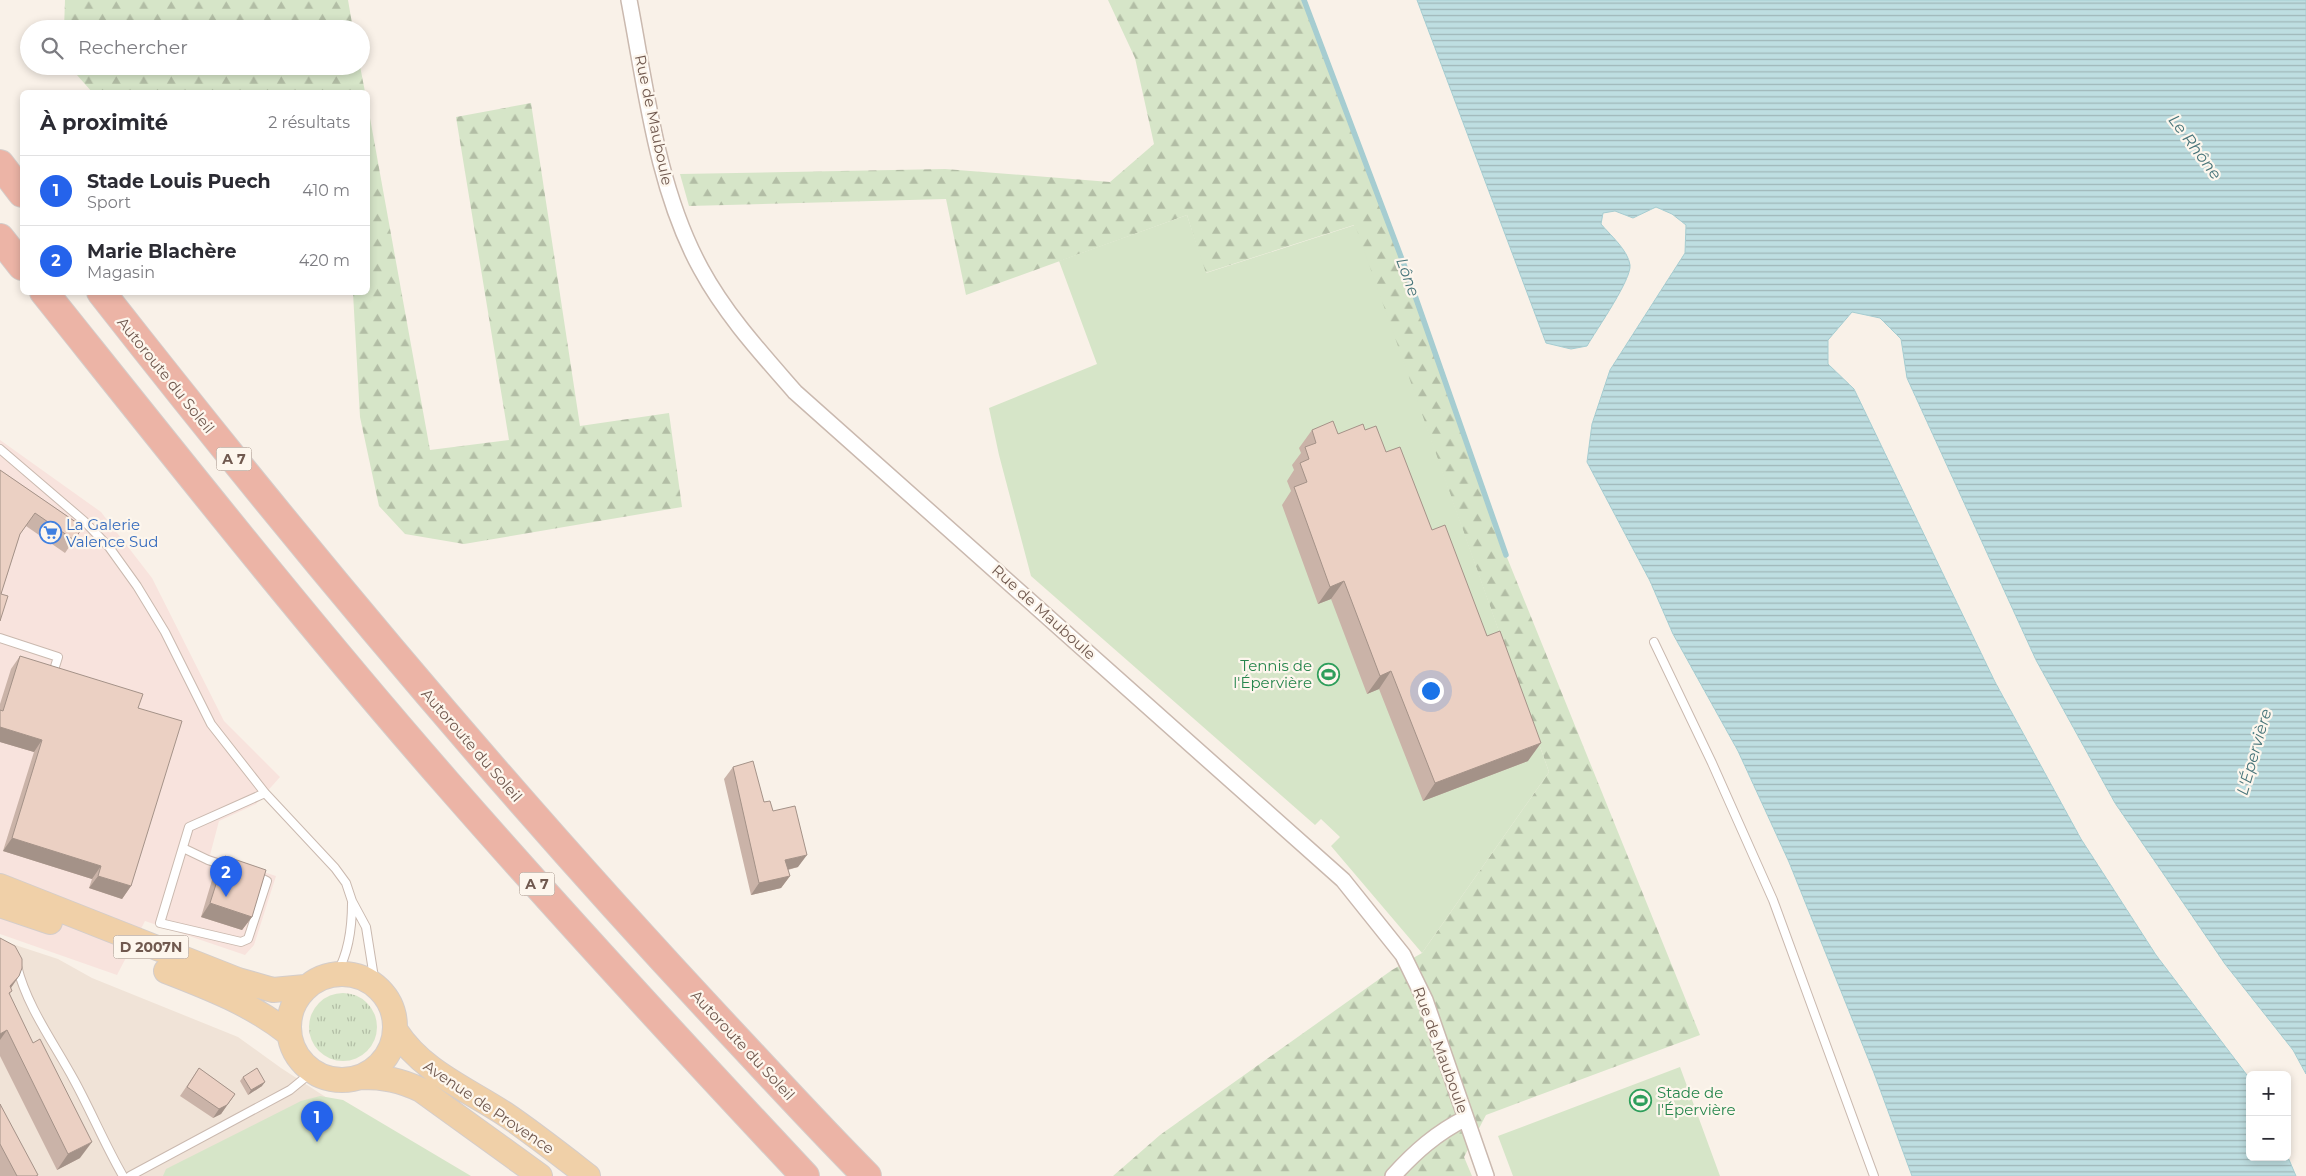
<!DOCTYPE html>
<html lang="fr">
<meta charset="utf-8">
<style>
body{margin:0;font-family:Montserrat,sans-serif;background:#f7f7f7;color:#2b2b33}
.controls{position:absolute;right:15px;bottom:15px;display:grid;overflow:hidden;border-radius:8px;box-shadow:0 2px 8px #0003}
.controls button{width:45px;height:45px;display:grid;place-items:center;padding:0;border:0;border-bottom:1px solid #e1e1e2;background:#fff;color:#2b2b33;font:25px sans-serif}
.you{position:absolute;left:1430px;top:690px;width:18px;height:18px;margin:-12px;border:4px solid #fff;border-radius:50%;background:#1a73e8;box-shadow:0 0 0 8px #1a73e833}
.badge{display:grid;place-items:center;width:32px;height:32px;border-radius:50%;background:#2563eb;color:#fff;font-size:16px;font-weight:700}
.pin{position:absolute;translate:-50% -41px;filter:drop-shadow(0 1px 2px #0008)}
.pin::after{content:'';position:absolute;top:26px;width:18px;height:15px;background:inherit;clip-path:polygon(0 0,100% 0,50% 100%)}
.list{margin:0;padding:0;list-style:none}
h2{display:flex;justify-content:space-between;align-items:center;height:65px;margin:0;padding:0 20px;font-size:21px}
h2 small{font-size:16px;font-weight:400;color:#7c7c81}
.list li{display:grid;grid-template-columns:32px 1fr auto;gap:15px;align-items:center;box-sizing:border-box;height:70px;padding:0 20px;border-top:1px solid #e1e1e2}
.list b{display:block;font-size:19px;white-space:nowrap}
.list p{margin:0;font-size:16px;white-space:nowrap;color:#7c7c81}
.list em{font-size:16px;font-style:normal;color:#7c7c81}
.icon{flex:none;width:28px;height:28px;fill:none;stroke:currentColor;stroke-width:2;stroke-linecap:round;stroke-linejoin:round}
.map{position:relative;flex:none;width:2306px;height:1176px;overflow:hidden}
.search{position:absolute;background:#fff;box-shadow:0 2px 8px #0003;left:20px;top:20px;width:350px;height:55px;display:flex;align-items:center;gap:12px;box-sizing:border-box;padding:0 18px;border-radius:28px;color:#7c7c81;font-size:19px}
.panel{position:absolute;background:#fff;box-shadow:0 2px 8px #0003;left:20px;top:90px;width:350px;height:205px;border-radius:8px}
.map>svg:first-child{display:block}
.residential{fill:#f0e3d7}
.commercial{fill:#f8e3dd}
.grass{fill:url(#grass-tufts)}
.forest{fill:url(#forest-firs)}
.park{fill:#d6e5c8}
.water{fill:url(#water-rules);stroke:#a6cdd1}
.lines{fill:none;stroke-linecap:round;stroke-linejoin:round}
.stream{stroke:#a6cdd1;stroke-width:5.5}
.service-casing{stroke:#cab9af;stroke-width:10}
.minor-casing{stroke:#cab9af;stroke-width:18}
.primary-casing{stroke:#d4cdca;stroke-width:26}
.motorway-casing{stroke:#d4cdca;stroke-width:30}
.service{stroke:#fff;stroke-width:8}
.minor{stroke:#fff;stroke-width:15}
.primary{stroke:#f0d0a8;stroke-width:24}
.motorway{stroke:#ecb4a6;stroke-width:28}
.wall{fill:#cab3a8}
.shaded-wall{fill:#a49288}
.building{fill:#ebd0c3;stroke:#a49288}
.labels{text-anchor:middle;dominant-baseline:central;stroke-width:4.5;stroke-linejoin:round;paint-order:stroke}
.shield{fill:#fdf6ed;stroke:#9a887e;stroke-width:1}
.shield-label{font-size:14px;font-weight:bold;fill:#70594f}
.street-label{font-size:15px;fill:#70594f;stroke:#fdf6ed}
.shop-label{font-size:15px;fill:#366cbe;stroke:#fdf6ed;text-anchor:start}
.leisure-label{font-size:15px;fill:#27864d;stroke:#fdf6ed;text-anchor:end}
.water-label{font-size:16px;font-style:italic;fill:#48757a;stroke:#fdf6ed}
</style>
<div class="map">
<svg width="2306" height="1176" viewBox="0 0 2306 1176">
<defs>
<pattern id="grass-tufts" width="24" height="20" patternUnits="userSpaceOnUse" patternTransform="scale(1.25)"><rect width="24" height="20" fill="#d6e5c8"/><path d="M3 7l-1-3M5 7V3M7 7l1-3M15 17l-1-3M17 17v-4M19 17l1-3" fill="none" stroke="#b2bda5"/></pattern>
<pattern id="forest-firs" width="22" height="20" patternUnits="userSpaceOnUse" patternTransform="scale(1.25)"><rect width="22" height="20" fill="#d6e5c8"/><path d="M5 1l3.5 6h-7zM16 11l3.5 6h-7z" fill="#b2bda5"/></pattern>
<pattern id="water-rules" width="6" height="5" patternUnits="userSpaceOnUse" patternTransform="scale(1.25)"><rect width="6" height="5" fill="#bedee1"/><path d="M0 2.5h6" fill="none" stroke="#9fb7b9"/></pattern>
</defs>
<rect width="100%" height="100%" fill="#f9f1e8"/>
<path class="residential" d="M0 940 58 959 92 978 238 1037 281 1068 447 1176H0Z"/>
<path class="commercial" d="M0 440 101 512 152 578 224 721 280 777 256 804 219 821 210 855 276 876 254 945 245 955 145 921 117 975 0 934Z"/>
<path class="grass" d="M309 1027a34 34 0 1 1 68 0a34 34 0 1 1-68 0Z"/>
<path class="forest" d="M65 0H348L353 29H64Z
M1108 0H1304L1406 270 1506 555 1700 1035 1486 1115 1464 1157 1472 1176H1113L1160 1135 1392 970 1422 953 1549 772 1354 225 1205 273 1187 215 966 295 946 199 689 206 680 174 945 169 1110 182 1154 144 1135 58Z
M69 66H360L365 92H92Z
M531 103 580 426 669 413 682 507 464 544 405 534 379 506 360 417 353 293 368 292V107L430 450 509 440 456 117Z"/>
<path class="park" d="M1187 215 1206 273 1355 225 1549 772 1422 953 1331 846 1340 837 1321 819 1315 825 1031 576 999 455 989 408 1097 364 1059 261Z
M1680 1067 1720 1176H1513L1498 1136Z
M320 1096 343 1100 471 1176H163L166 1169 301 1101Z"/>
<path class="water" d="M1417 0H2306V1074L2293 1050 2225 964 2115 803 2036 660 1907 378 1901 339 1880 318 1852 312 1828 340V364L1854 389 1995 682 2081 839 2156 955 2250 1079V1157H2287V1155L2296 1176H1912L1874 1073 1789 862 1738 751 1673 634 1650 581 1587 462 1592 424 1610 370 1685 253 1686 225 1672 214 1656 207 1633 218 1615 211 1603 213 1601 224C1610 235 1628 250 1630 265 1632 279 1595 332 1587 346L1571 349 1546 343Z"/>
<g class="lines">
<path class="stream" d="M1304 0 1406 270 1506 555"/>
<defs>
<path id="service" d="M0 449 84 521 109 547 137 586 165 632 211 724 265 793 335 868 346 883 352 901 366 927 375 984
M0 638 58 657 53 673
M1654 642 1712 763 1773 900 1874 1176
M183 848 208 860 229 867
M255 875 267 881 248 939 241 942 160 923 189 827 265 793
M17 966C27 1007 54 1043 74 1080 91 1111 105 1145 123 1176
M337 973C349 952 352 927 352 903
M130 1176 290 1090 312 1072"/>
<path id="minor" d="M629 0C646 89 657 189 701 269 726 315 761 353 795 392L1343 880 1403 955 1425 1000 1486 1176
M1393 1176C1415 1152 1436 1133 1466 1118"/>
<path id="primary" d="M0 886 238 980 273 990 305 987
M0 905 50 922
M166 971C210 988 251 1004 288 1033
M289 1027a53 53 0 1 1 106 0a53 53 0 1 1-106 0Z
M396 1031C422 1071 465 1088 505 1114 533 1133 561 1155 588 1176
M361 1077C384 1077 400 1080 421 1090L540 1176"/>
<path id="motorway" d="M0 164 22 193
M0 238 22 266
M44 292C176 457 307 623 446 782 563 916 683 1046 805 1176
M101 292C303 550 513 801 737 1039 780 1085 823 1132 867 1176"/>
</defs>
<use href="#service" class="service-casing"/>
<use href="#minor" class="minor-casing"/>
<use href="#primary" class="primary-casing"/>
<use href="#motorway" class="motorway-casing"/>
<use href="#service" class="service"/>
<use href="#minor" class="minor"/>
<use href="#primary" class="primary"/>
<use href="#motorway" class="motorway"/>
</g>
<path class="wall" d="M1312 430 1338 434 1365 430 1386 452 1432 530 1528 761 1423 801 1379 689 1367 694 1331 599 1318 604 1282 505 1291 491 1287 481 1294 470 1292 465 1301 453 1299 448Z
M0 470 83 527 65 553 26 526 20 534 1 594Z
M20 656 138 708 131 886 122 899 89 888 92 879 3 851 34 752 0 742V704L11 669Z
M733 767 773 811 798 867 788 870 790 876 781 888 751 895 724 779Z
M225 856 252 917 242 930 201 917 215 870Z
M0 938 19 976 11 988 10 995 80 1158 57 1170 0 1056Z
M199 1068 235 1094 221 1114 213 1118 180 1096Z
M243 1077 262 1086 248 1095 240 1081Z
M0 1104 37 1176H0Z"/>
<path class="shaded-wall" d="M1344 581 1331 599 1318 604 1330 587Z
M1391 671 1379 689 1367 694 1380 676Z
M0 727 42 740 34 752 0 742Z
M1541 743 1528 761 1423 801 1435 783Z
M12 838 101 866 92 879 3 851Z
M807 855 798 867 777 872 785 860Z
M98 876 131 886 122 899 89 888Z
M790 876 781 888 751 895 759 883Z
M210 903 252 917 242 930 201 917Z
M19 976 8 992 10 986Z
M7 1030 0 1040V1034Z
M265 1082 262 1086 248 1095 251 1090Z
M235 1094 221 1114 213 1118 219 1109Z
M92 1142 80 1158 57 1170 68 1154Z"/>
<path class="building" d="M1333 421 1338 434 1363 424 1365 430 1376 426 1386 452 1400 447 1432 530 1445 525 1487 636 1500 631 1541 743 1435 783 1391 671 1380 676 1344 581 1330 587 1294 487 1307 482 1300 463 1309 459 1305 447 1316 443 1312 430Z
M0 470 83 527 74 540 35 513 20 534 1 594 8 596 0 621Z
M20 656 143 694 138 708 182 721 131 886 98 876 101 866 12 838 42 740 0 727V710L3 711Z
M753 761 764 802 770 801 773 811 795 806 807 855 785 860 790 876 759 883 733 767Z
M225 856 266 870 252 917 210 903Z
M0 938 15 946 22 959V968L19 976 10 986 12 991 9 993 33 1043 40 1039 92 1142 68 1154 7 1030 0 1034Z
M199 1068 235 1094 227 1105 219 1109 187 1087Z
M257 1068 265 1082 251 1090 243 1077Z
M0 1104 38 1175 36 1176H17L0 1144Z"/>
<defs>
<symbol id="supermarket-ring" viewBox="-11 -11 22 22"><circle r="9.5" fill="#fdf6ed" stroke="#3f7fe0" stroke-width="1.5"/><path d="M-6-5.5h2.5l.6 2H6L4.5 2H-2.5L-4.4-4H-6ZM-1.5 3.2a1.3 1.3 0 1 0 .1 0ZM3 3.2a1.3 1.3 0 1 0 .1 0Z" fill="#3f7fe0"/></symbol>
<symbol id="stadium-ring" viewBox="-11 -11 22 22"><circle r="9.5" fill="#fdf6ed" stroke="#2e9e5b" stroke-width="1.5"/><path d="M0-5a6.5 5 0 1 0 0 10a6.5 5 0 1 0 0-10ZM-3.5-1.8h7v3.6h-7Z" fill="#2e9e5b"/></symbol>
</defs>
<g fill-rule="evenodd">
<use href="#supermarket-ring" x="38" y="520" width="25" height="25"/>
<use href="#stadium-ring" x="1316" y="662" width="25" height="25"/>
<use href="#stadium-ring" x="1628" y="1088" width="25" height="25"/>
</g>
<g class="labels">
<g class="shield">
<rect x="216.5" y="447.5" width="35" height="23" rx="4"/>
<rect x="519.5" y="872.5" width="35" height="23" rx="4"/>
<rect x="113.5" y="935.5" width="75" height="23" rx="4"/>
</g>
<g class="shield-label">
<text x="234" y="459">A 7</text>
<text x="537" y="884">A 7</text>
<text x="151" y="947">D 2007N</text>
</g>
<g class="street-label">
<text transform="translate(654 120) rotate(78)">Rue de Mauboule</text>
<text transform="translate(166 375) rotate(51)">Autoroute du Soleil</text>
<text transform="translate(1044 612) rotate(42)">Rue de Mauboule</text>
<text transform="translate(472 745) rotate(49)">Autoroute du Soleil</text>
<text transform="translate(743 1045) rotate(47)">Autoroute du Soleil</text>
<text transform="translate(1441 1050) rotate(70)">Rue de Mauboule</text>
<text transform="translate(489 1107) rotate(34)">Avenue de Provence</text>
</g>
<g class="shop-label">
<text x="66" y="524">La Galerie<tspan x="66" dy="17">Valence Sud</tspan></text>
</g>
<g class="leisure-label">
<text x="1312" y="665">Tennis de<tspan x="1312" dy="17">l'Épervière</tspan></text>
<text x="1657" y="1092" text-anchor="start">Stade de<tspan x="1657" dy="17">l'Épervière</tspan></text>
</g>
<g class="water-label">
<text transform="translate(2195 147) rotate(53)">Le Rhône</text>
<text transform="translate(1408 277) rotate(70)">Lône</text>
<text transform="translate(2254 752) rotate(-74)">L'Épervière</text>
</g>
</g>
</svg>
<div class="controls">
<button>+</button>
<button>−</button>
</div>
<div class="you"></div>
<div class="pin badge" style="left:317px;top:1142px">1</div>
<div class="pin badge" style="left:226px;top:897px">2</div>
<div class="search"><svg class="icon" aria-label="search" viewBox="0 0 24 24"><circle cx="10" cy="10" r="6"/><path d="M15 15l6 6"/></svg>Rechercher</div>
<section class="panel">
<h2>À proximité<small>2 résultats</small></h2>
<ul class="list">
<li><span class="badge">1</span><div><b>Stade Louis Puech</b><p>Sport</p></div><em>410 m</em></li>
<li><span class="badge">2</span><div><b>Marie Blachère</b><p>Magasin</p></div><em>420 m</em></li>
</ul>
</section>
</div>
